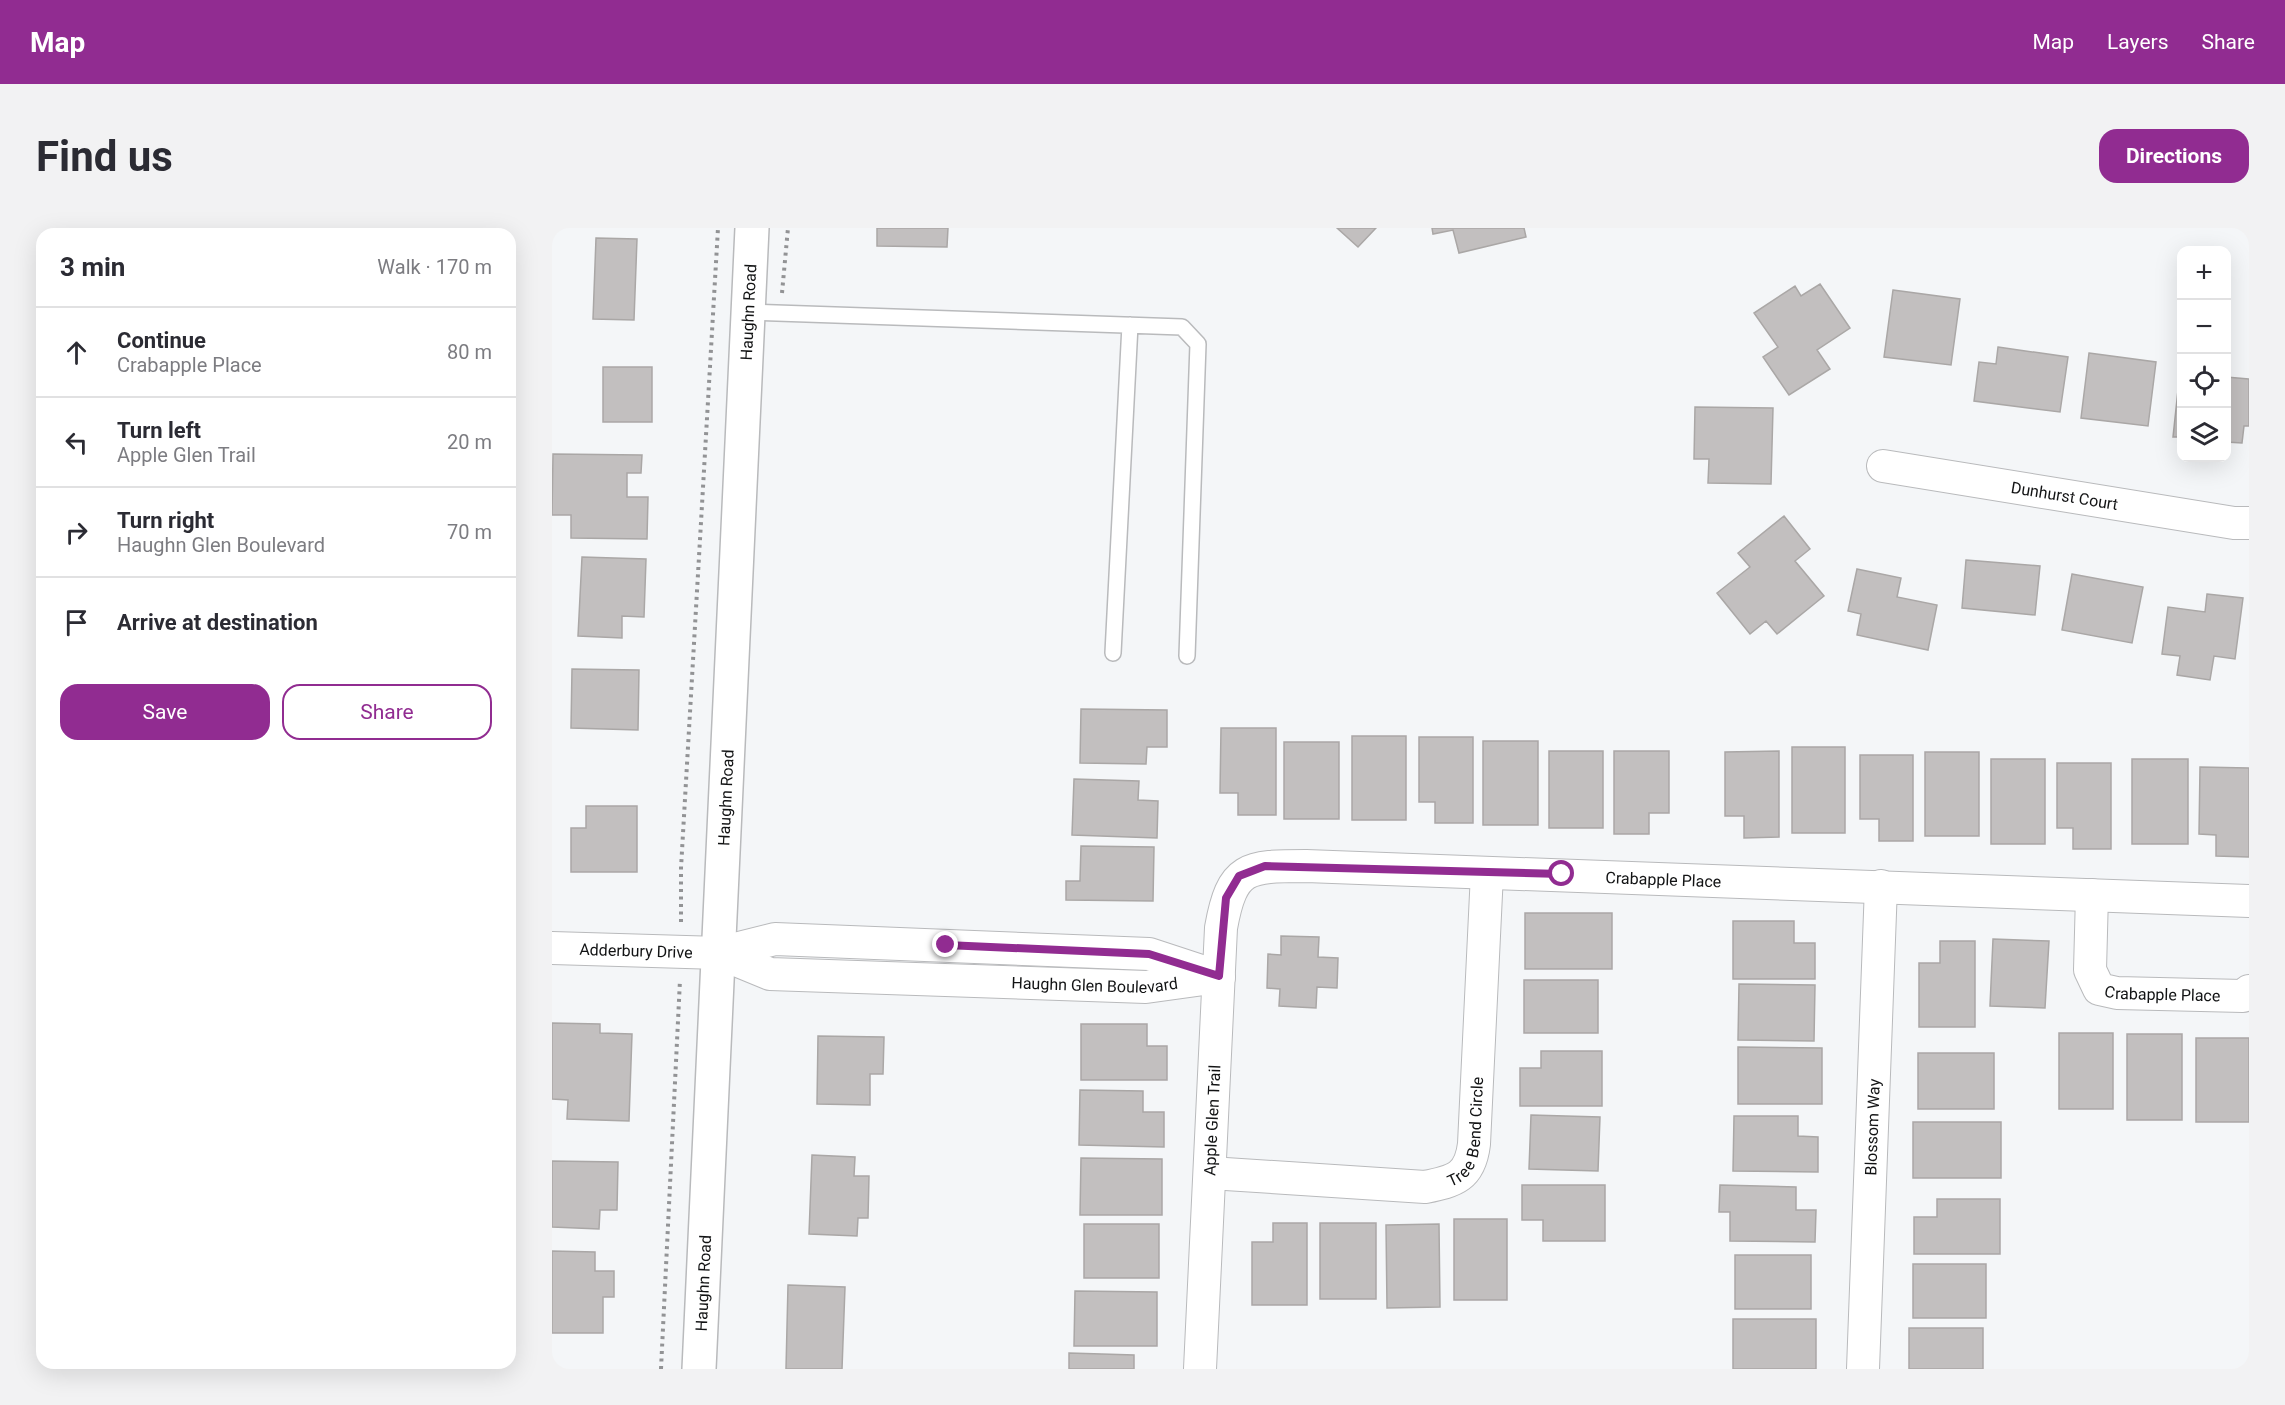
<!DOCTYPE html>
<meta charset="utf-8">
<style>
body{margin:0;font-family:Roboto,sans-serif;background:#f2f2f3;color:#2b2b33}
.controls{position:absolute;right:18px;top:18px;display:grid;overflow:hidden;border-radius:12px;box-shadow:0 6px 24px #0002}
.controls button{width:54px;height:54px;display:grid;place-items:center;padding:0;border:0;border-bottom:2px solid #e1e1e2;background:#fff;color:#2b2b33;font:30px sans-serif}
.stop{position:absolute;width:18px;height:18px;margin:-14px;border:4px solid #912c91;border-radius:50%;background:#fff}
.stop.end{background:#912c91;border-color:#fff;box-shadow:0 2px 6px #0008}
.list{margin:0;padding:0;list-style:none}
h2{display:flex;justify-content:space-between;align-items:center;height:78px;margin:0;padding:0 24px;font-size:26px}
h2 small{font-size:20px;font-weight:400;color:#7c7c81}
.list li{display:grid;grid-template-columns:39px 1fr auto;gap:18px;align-items:center;box-sizing:border-box;height:90px;padding:0 24px;border-top:2px solid #e1e1e2}
.list b{display:block;font-size:22px;white-space:nowrap}
.list p{margin:0;font-size:20px;white-space:nowrap;color:#7c7c81}
.list em{font-size:20px;font-style:normal;color:#7c7c81}
.actions{display:flex;gap:12px;padding:18px 24px}
.actions a{flex:1;padding:14px 0;border:2px solid #912c91;border-radius:18px;text-align:center;font-size:21px;color:#912c91}
.actions .main{background:#912c91;color:#fff}
.icon{flex:none;width:33px;height:33px;fill:none;stroke:currentColor;stroke-width:2;stroke-linecap:round;stroke-linejoin:round}
.map{position:relative;flex:none;width:1697px;height:1141px;overflow:hidden;border-radius:18px}
header{display:flex;align-items:center;gap:36px;box-sizing:border-box;height:84px;padding:0 30px;background:#912c91;color:#fff}
header strong{font-size:28px}
nav{display:flex;gap:33px;margin-inline-start:auto;font-size:21px}
.intro{display:flex;align-items:center;justify-content:space-between;box-sizing:border-box;height:144px;padding:0 36px}
h1{margin:0;font-size:42px}
.button{padding:15px 27px;border-radius:18px;background:#912c91;color:#fff;font-size:21px;font-weight:700}
main{display:flex;gap:36px;padding:0 36px}
aside{flex:1;background:#fff;border-radius:18px;box-shadow:0 6px 24px #0002}
.map>svg:first-child{display:block}
.building{fill:#c2bfbf;stroke:#aaa7a6;stroke-width:1.5}
.lines{fill:none;stroke-linecap:round;stroke-linejoin:round}
.lane-casing{stroke:#b9babc;stroke-width:18}
.street-casing{stroke:#b9babc;stroke-width:34}
.secondary-casing{stroke:#b9babc;stroke-width:36}
.path{stroke:#929395;stroke-width:4;stroke-dasharray:3 4.5;stroke-linecap:butt}
.lane{stroke:#fff;stroke-width:15}
.street{stroke:#fff;stroke-width:32}
.secondary{stroke:#fff;stroke-width:33}
.route{stroke:#912c91;stroke-width:8}
.labels{text-anchor:middle;dominant-baseline:central;stroke-width:4.5;stroke-linejoin:round;paint-order:stroke}
.street-label{font-size:16px;fill:#121314;stroke:#fff}
</style>
<header>
<strong>Map</strong>
<nav><a>Map</a><a>Layers</a><a>Share</a></nav>
</header>
<div class="intro"><h1>Find us</h1><a class="button">Directions</a></div>
<main>
<aside>
<h2>3 min<small>Walk · 170 m</small></h2>
<ul class="list">
<li><svg class="icon" aria-label="ahead" viewBox="0 0 24 24"><path d="M12 20V5M6 11l6-6 6 6"/></svg><div><b>Continue</b><p>Crabapple Place</p></div><em>80 m</em></li>
<li><svg class="icon" aria-label="left" viewBox="0 0 24 24"><path d="M17 20v-9H6M10 6l-5 5 5 5"/></svg><div><b>Turn left</b><p>Apple Glen Trail</p></div><em>20 m</em></li>
<li><svg class="icon" aria-label="right" viewBox="0 0 24 24"><path d="M7 20v-9h11M14 6l5 5-5 5"/></svg><div><b>Turn right</b><p>Haughn Glen Boulevard</p></div><em>70 m</em></li>
<li><svg class="icon" aria-label="arrive" viewBox="0 0 24 24"><path d="M6 21V4h12l-3 4 3 4H6"/></svg><div><b>Arrive at destination</b></div></li>
</ul>
<div class="actions"><a class="main">Save</a><a>Share</a></div>
</aside>
<div class="map">
<svg width="1697" height="1141" viewBox="0 0 1697 1141">
<rect width="100%" height="100%" fill="#f4f6f8"/>
<path class="building" d="M325 0H396L395 19 325 18Z
M785 0H824L806 19Z
M880 0H972L974 9 907 25 901 2 881 6Z
M44 10 85 11 82 92 41 91Z
M1268 56 1298 100 1265 122 1278 141 1237 167 1211 129 1226 119 1202 85 1243 58 1249 68Z
M1341 62 1408 71 1399 137 1332 129Z
M1446 119 1516 129 1508 184 1422 173 1427 134 1444 136Z
M1537 125 1604 134 1596 198 1529 190Z
M51 139H100V194H51Z
M1674 149 1697 151V198H1692L1690 215 1674 214Z
M1626 162 1630 163V209H1621Z
M1143 179 1221 180 1219 256 1156 255 1157 231H1142Z
M1 226 90 227 89 245H75V269H96L95 311 19 310V287H0Z
M1232 288 1258 321 1243 333 1272 368 1225 406 1214 393 1198 406 1165 365 1198 339 1186 325Z
M30 329 94 331 92 389 70 388V410L26 408Z
M1414 332 1488 338 1483 387 1410 380Z
M1305 341 1349 350 1345 369 1385 377 1376 422 1305 407 1309 386 1296 383Z
M1520 346 1591 359 1580 415 1510 402Z
M1655 366 1691 370 1683 431 1662 428 1658 452 1625 447 1628 428 1610 426 1616 379 1653 384Z
M20 441 87 442 86 502 19 500Z
M529 481 615 482V519H595L594 536 528 535Z
M669 500H724V587H686V565H668Z
M800 508H854V592H800Z
M867 509H921V595H883V574H867Z
M931 513H986V597H931Z
M732 514H787V591H732Z
M1240 519H1293V605H1240Z
M997 523H1051V600H997Z
M1062 523H1117V585H1097V606H1062Z
M1227 523V609L1192 610V588H1173V524Z
M1373 524H1427V608H1373Z
M1308 527H1361V613H1327V591H1308Z
M1439 531H1493V616H1439Z
M1580 531H1636V616H1580Z
M1505 535H1559V621H1521V600H1505Z
M1648 539 1697 540V629L1664 628V607L1647 606Z
M522 551 587 553 586 572 606 573 605 610 520 607Z
M34 578H85V644H19V600H34Z
M529 618 602 619 601 673 514 672V653H528Z
M973 685H1060V741H973Z
M1181 693H1242V715H1263V751H1181Z
M729 708 767 709 766 729 786 730 785 760 765 759 764 780 727 778 728 761 715 760 716 726 729 727Z
M1441 711 1497 713 1493 780 1438 778Z
M1388 713H1423V799H1367V735H1388Z
M972 752H1046V805H972Z
M1187 756 1263 757 1262 813 1186 812Z
M0 795 48 796V805L80 806 77 893 15 891 16 872 0 871Z
M529 796H595V818H615V852H529Z
M1507 805H1561V881H1507Z
M1575 806H1630V892H1575Z
M266 808 332 809 331 846H318V877L265 876Z
M1644 810H1697V894H1644Z
M1186 819 1270 820V876H1186Z
M989 823H1050V878H968V840H989Z
M1366 825H1442V881H1366Z
M528 862 591 863V884H612V919L527 917Z
M979 887 1048 889 1046 943 977 941Z
M1182 888H1246V908L1266 909V944L1181 943Z
M1361 894H1449V950H1361Z
M260 927 303 929 302 948H317L316 990H306L305 1008 257 1006Z
M529 930 610 931V987H528Z
M0 933 66 934 65 982H48L47 1001 0 999Z
M970 957H1053V1013H991V992H970Z
M1168 957 1244 959V982H1264L1263 1014 1178 1013V984H1167Z
M1385 971H1448V1026H1362V989H1385Z
M902 991H955V1072H902Z
M721 995H755V1077H700V1014H721Z
M768 995H824V1071H768Z
M532 996H607V1050H532Z
M887 996 888 1079 835 1080 834 997Z
M0 1023 43 1024V1043H62V1069H51V1105H0Z
M1183 1027H1259V1081H1183Z
M1361 1036H1434V1090H1361Z
M236 1057 293 1059 290 1141H234Z
M523 1063 605 1064V1118H522Z
M1181 1091H1264V1141H1181Z
M1357 1100H1431V1141H1357Z
M517 1125 582 1127V1141H517Z"/>
<g class="lines">
<defs>
<path id="lane" d="M196 84 630 99 646 116 635 428
M561 425 578 97"/>
<g id="street">
<path id="s1" d="M1331 238 1682 295H1697"/>
<path id="s2" d="M1540 667 1538 742 1547 761 1565 765 1691 768 1697 763"/>
<path id="s3" d="M0 720 167 725 223 711 597 726 667 749"/>
<path id="s4" d="M167 725 218 746 594 759 659 750"/>
<path id="s5" d="M658 945 873 959C903 953 918 949 922 916L935 645"/>
<path id="s6" d="M648 1141 669 700C680 638 695 638 754 638L1697 673"/>
<path id="s7" d="M1311 1141 1329 658"/>
</g>
<g id="secondary">
<path id="s8" d="M147 1141 200 0"/>
</g>
</defs>
<use href="#lane" class="lane-casing"/>
<use href="#street" class="street-casing"/>
<use href="#secondary" class="secondary-casing"/>
<path class="path" d="M230 65 236 0
M129 694V640L166 0
M109 1141 128 752"/>
<use href="#lane" class="lane"/>
<use href="#street" class="street"/>
<use href="#secondary" class="secondary"/>
</g>
<g class="lines">
<path class="route" d="M394 717 597 726 667 748 674 670 687 648 713 638 1010 646"/>
</g>
<g class="labels">
<g class="street-label">
<text stroke="none"><textPath href="#s8" startOffset="1058">Haughn Road</textPath></text>
<text stroke="none"><textPath href="#s1" startOffset="184">Dunhurst Court</textPath></text>
<text stroke="none"><textPath href="#s8" startOffset="572">Haughn Road</textPath></text>
<text stroke="none"><textPath href="#s6" startOffset="922">Crabapple Place</textPath></text>
<text stroke="none"><textPath href="#s3" startOffset="84">Adderbury Drive</textPath></text>
<text stroke="none"><textPath href="#s4" startOffset="380">Haughn Glen Boulevard</textPath></text>
<text stroke="none"><textPath href="#s2" startOffset="160">Crabapple Place</textPath></text>
<text stroke="none"><textPath href="#s6" startOffset="249">Apple Glen Trail</textPath></text>
<text stroke="none"><textPath href="#s5" startOffset="297">Tree Bend Circle</textPath></text>
<text stroke="none"><textPath href="#s7" startOffset="242">Blossom Way</textPath></text>
<text stroke="none"><textPath href="#s8" startOffset="86">Haughn Road</textPath></text>
</g>
</g>
</svg>
<div class="controls">
<button>+</button>
<button>−</button>
<button><svg class="icon" aria-label="locate" viewBox="0 0 24 24"><circle cx="12" cy="12" r="6"/><path d="M12 2v4M12 18v4M2 12h4M18 12h4"/></svg></button>
<button><svg class="icon" aria-label="layers" viewBox="0 0 24 24"><path d="M12 4l9 5-9 5-9-5zM3 14l9 5 9-5"/></svg></button>
</div>
<div class="stop" style="left:1010px;top:646px"></div>
<div class="stop end" style="left:394px;top:717px"></div>
</div>
</main>
